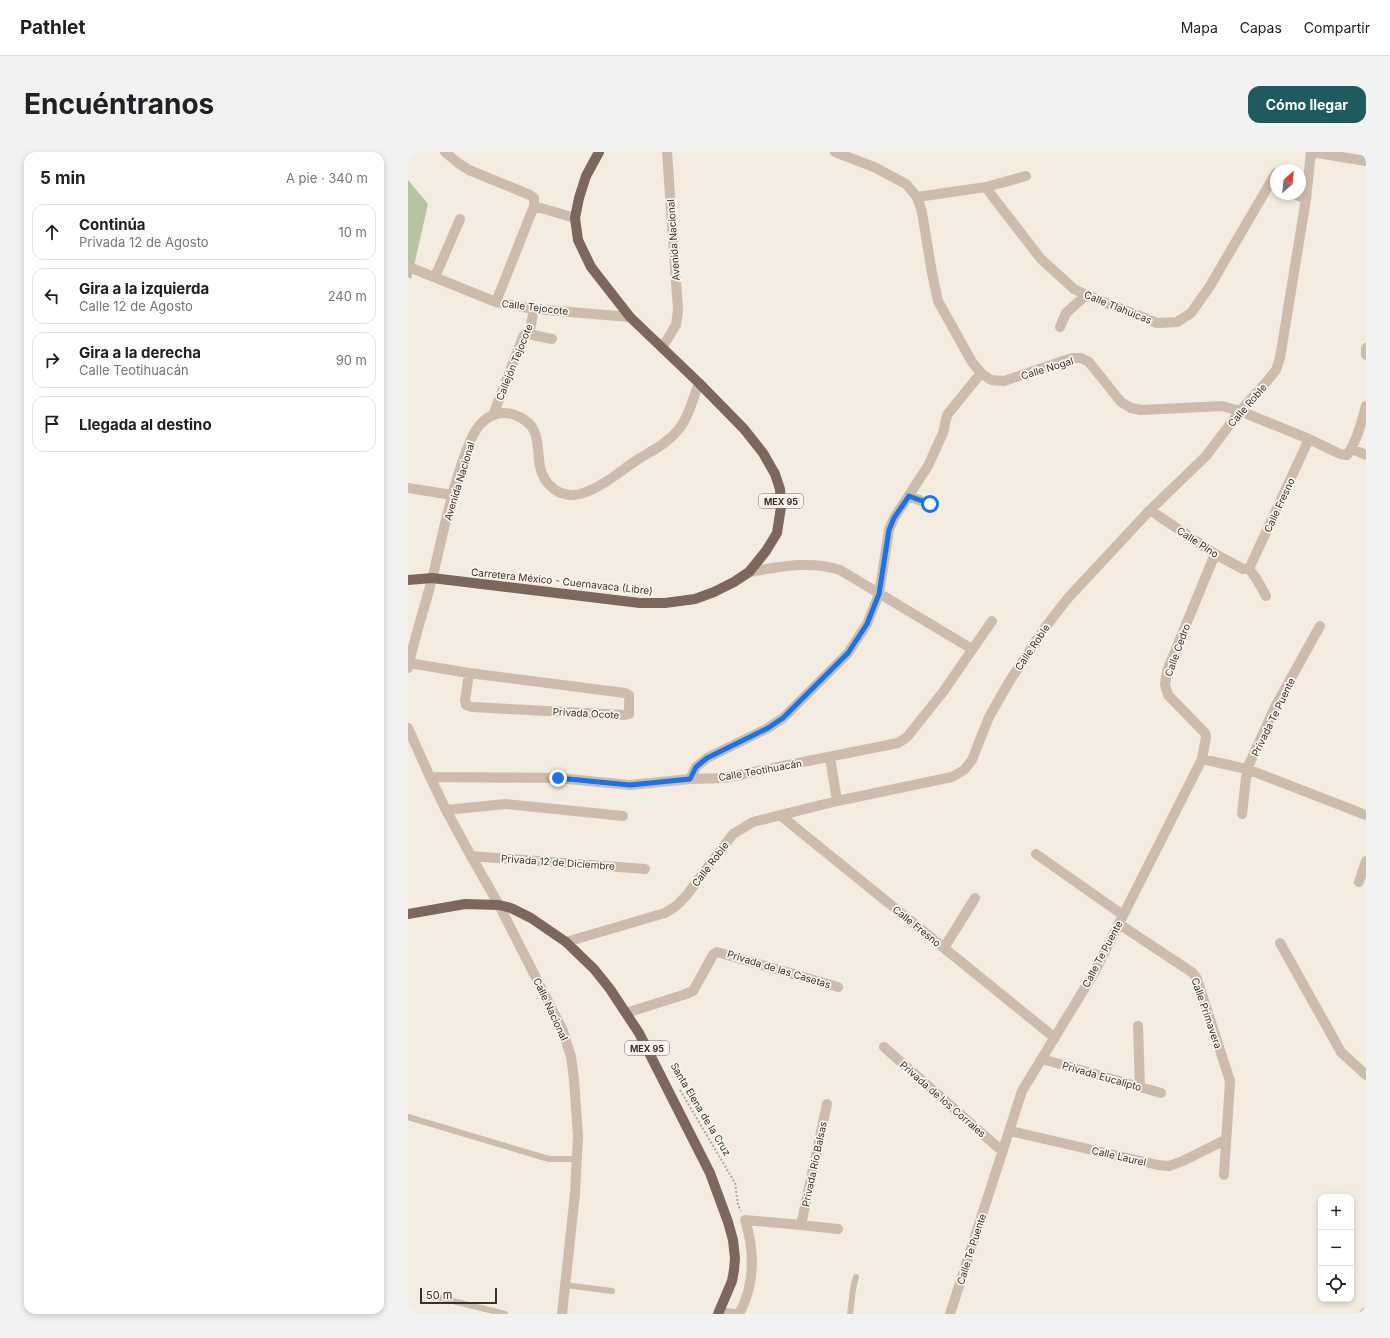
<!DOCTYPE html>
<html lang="es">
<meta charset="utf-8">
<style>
body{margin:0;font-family:Inter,sans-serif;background:#f2f2f2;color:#202124}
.controls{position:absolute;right:12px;bottom:12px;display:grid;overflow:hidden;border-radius:8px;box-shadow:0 2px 6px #0003}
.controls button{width:36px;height:36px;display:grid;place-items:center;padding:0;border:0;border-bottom:1px solid #e0e0e0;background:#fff;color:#202124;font:20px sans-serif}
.compass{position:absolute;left:862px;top:12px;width:36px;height:36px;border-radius:50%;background:#fff;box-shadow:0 2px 6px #0003;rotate:27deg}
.scale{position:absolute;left:12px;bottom:10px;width:77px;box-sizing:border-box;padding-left:4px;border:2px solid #3b302b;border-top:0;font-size:11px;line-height:14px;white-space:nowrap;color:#3b302b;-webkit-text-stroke:3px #fbf5ee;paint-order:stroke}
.stop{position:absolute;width:12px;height:12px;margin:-9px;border:3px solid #1a73e8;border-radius:50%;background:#fff}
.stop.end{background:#1a73e8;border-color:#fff;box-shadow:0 1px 4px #0008}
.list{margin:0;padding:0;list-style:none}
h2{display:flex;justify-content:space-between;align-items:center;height:52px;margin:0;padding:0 16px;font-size:17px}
h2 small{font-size:13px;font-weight:400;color:#757577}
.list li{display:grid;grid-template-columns:26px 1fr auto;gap:12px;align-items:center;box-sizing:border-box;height:56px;margin:0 8px 8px;padding:0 8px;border:1px solid #e0e0e0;border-radius:12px}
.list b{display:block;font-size:15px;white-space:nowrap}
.list p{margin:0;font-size:13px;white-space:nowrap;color:#757577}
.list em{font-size:13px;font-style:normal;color:#757577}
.icon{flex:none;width:22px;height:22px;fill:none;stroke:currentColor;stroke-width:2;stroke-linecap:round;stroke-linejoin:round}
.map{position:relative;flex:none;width:958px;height:1162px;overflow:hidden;border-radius:12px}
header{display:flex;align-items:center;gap:24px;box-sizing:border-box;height:56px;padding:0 20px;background:#fff;border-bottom:1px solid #e0e0e0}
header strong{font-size:19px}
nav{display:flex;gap:22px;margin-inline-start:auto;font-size:14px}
.intro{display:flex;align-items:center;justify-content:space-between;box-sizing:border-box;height:96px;padding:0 24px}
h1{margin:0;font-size:28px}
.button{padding:10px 18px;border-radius:12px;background:#1f5a5e;color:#fff;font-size:14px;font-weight:700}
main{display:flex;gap:24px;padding:0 24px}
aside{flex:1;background:#fff;border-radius:12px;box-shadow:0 2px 6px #0003}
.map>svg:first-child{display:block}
.green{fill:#b8c4a0}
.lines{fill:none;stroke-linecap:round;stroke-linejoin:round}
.path{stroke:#b9a596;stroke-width:2;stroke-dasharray:2 2;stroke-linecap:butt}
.service{stroke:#cdbbac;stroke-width:6}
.minor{stroke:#cdbbac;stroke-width:10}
.primary{stroke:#7d675c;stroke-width:10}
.route{stroke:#1a73e8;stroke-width:5}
.labels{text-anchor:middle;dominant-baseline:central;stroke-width:3.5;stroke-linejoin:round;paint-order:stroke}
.shield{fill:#fbf5ee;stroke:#756b66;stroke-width:1}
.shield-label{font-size:9px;font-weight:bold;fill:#3b302b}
.street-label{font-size:10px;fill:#3b302b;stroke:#fbf5ee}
</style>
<header>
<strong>Pathlet</strong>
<nav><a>Mapa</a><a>Capas</a><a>Compartir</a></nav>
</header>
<div class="intro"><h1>Encuéntranos</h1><a class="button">Cómo llegar</a></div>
<main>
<aside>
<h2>5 min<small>A pie · 340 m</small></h2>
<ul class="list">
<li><svg class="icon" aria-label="ahead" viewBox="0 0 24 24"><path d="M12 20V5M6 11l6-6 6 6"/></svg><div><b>Continúa</b><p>Privada 12 de Agosto</p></div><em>10 m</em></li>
<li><svg class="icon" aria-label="left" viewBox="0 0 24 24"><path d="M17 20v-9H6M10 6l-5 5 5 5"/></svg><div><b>Gira a la izquierda</b><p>Calle 12 de Agosto</p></div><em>240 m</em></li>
<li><svg class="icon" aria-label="right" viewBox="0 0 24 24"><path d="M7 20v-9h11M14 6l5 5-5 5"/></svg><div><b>Gira a la derecha</b><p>Calle Teotihuacán</p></div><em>90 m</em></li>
<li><svg class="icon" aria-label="arrive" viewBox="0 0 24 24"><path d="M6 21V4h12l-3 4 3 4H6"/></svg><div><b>Llegada al destino</b></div></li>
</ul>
</aside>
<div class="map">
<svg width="958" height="1162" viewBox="0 0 958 1162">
<rect width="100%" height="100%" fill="#f4ebe1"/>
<path class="green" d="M0 28 20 52 3 127 0 125Z"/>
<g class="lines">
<path class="path" d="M272 938 327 1031 330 1053 333 1059"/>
<path class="service" d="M0 965 141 1007H169
M157 1133 204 1139
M29 1145 97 1162
M442 1162 445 1137 448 1125"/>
<path class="minor" d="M37 0 50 11 61 18 122 43 126 46V54L88 150
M427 0 466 15 498 32 509 45 514 60 524 121 530 149 564 210 573 221 583 228 596 229 664 206H673L681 210 713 250 723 256 733 258 814 254 832 259 901 287 932 302 939 303C949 289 953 271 958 254
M578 35 585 45 633 107 666 137 678 143 749 171 769 170 783 161 802 134 868 21
M886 42 898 47
M509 45 578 35 618 24
M126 54 167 66
M1 115 88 150 126 157 222 165
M27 125 52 67
M652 175 658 161 678 143
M120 182 144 187
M254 196 268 173 270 158 259 0
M958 196V203
M85 263 115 185 116 183 120 182 122 178 126 157
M944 297 958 303
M0 336 44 343
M501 344 521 352
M742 358 807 402 835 417H841
M841 417 901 287
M841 417 848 426 858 444
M341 420C371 415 402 408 432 418L564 497
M1 511 61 521 217 541 221 543V562L217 563 64 555 58 553 57 549 61 521
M0 516C7 483 18 452 26 419 34 385 41 351 52 317 57 304 60 290 68 278 76 265 91 257 107 263 134 273 128 293 132 315 134 324 139 332 146 337 153 343 164 344 172 342 193 336 211 320 229 308 243 299 260 291 270 278 281 265 285 246 291 231
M0 576 22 625 38 658 63 704 91 753 155 879 163 905 166 927 170 984 167 1042 154 1162
M422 605 429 649
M794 607 839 617 958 663
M22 625 150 626 222 633 282 627 315 626 490 591 499 585 535 540 584 469
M282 627 288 615 299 606 360 576 375 566 440 501 459 472 471 442 481 378 486 366 520 314 535 281 539 263 573 221
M38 658 98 652 215 664
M834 662 839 617 867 555 912 474
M372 663 647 886
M628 702 715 763
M63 704 237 717
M951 730 958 709
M711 772 785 821 789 827 822 929 816 1023
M158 790 257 761 268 754 278 744 325 682 345 670 429 649 544 625 556 618 564 608 581 565 601 530 636 477 660 446 742 358 798 304 832 259 860 228 868 218 872 206 898 47 903 0 958 9
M872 791 933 900 958 923
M536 796 567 746
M218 861 275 843 285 839 305 803 309 800 430 835
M730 874 732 935
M476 895 594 999
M634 907 753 941
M602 979 750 1013 761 1014 775 1009 817 988
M393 1073 419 952
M311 1160 326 1162
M331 1162C347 1133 347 1099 337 1068L393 1073 430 1077
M542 1162 614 939 686 821 794 607 798 585 797 581 760 543 757 533 759 519 807 402
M956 1162 958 1160"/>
<path class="primary" d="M0 428 24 426 232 451H257L287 447 306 440 326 430 341 420 358 399 369 381 373 355 372 337 367 322 355 301 336 277 291 231 222 165 183 115 170 88 167 66 171 46 178 24 191 0
M0 762 57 752 91 753 103 756 123 766 158 790 186 817 202 837 231 881 302 1021 320 1070 325 1088 327 1106 326 1118 324 1129 310 1162"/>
</g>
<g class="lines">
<path class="route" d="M150 626 222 633 282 627 288 615 299 606 360 576 375 566 440 501 459 472 471 442 481 378 486 366 501 344 522 352"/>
</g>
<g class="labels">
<g class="shield">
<rect x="351" y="342" width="44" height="14" rx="3"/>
<rect x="217" y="889" width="44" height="14" rx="3"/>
</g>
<g class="shield-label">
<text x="373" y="349">MEX 95</text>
<text x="239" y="896">MEX 95</text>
</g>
<g class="street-label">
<text transform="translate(265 88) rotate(-94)">Avenida Nacional</text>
<text transform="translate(127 155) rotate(7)">Calle Tejocote</text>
<text transform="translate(710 155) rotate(22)">Calle Tlahuicas</text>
<text transform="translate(106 210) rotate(-68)">Callejón Tejocote</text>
<text transform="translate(639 216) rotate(-17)">Calle Nogal</text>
<text transform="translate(839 253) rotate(-49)">Calle Roble</text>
<text transform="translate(51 329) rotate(-73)">Avenida Nacional</text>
<text transform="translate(871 353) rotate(-65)">Calle Fresno</text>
<text transform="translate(790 390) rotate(33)">Calle Pino</text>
<text transform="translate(154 429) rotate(6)">Carretera México - Cuernavaca (Libre)</text>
<text transform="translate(624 495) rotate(-56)">Calle Roble</text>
<text transform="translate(769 498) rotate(-70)">Calle Cedro</text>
<text transform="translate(178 561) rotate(3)">Privada Ocote</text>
<text transform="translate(865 565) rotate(-64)">Privada Te Puente</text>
<text transform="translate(352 618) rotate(-10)">Calle Teotihuacán</text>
<text transform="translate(150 710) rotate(4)">Privada 12 de Diciembre</text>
<text transform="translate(302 712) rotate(-53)">Calle Roble</text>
<text transform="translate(509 774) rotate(39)">Calle Fresno</text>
<text transform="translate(694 802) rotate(-62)">Calle Te Puente</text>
<text transform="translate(371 817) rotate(17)">Privada de las Casetas</text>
<text transform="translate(143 857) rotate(65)">Calle Nacional</text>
<text transform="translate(799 861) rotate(71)">Calle Primavera</text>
<text transform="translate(694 924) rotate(16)">Privada Eucalipto</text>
<text transform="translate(535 947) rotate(41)">Privada de los Corrales</text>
<text transform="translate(293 957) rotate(59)">Santa Elena de la Cruz</text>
<text transform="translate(711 1004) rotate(13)">Calle Laurel</text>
<text transform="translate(406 1012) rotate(-78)">Privada Río Balsas</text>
<text transform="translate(563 1097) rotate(-72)">Calle Te Puente</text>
</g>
</g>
</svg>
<div class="controls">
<button>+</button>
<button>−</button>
<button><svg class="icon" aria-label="locate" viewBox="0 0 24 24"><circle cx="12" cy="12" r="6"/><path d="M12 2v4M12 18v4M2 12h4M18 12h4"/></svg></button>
</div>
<svg class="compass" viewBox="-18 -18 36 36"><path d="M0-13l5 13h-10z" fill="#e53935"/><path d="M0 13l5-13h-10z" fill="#757577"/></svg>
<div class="scale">50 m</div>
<div class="stop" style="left:522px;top:352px"></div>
<div class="stop end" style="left:150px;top:626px"></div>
</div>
</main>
